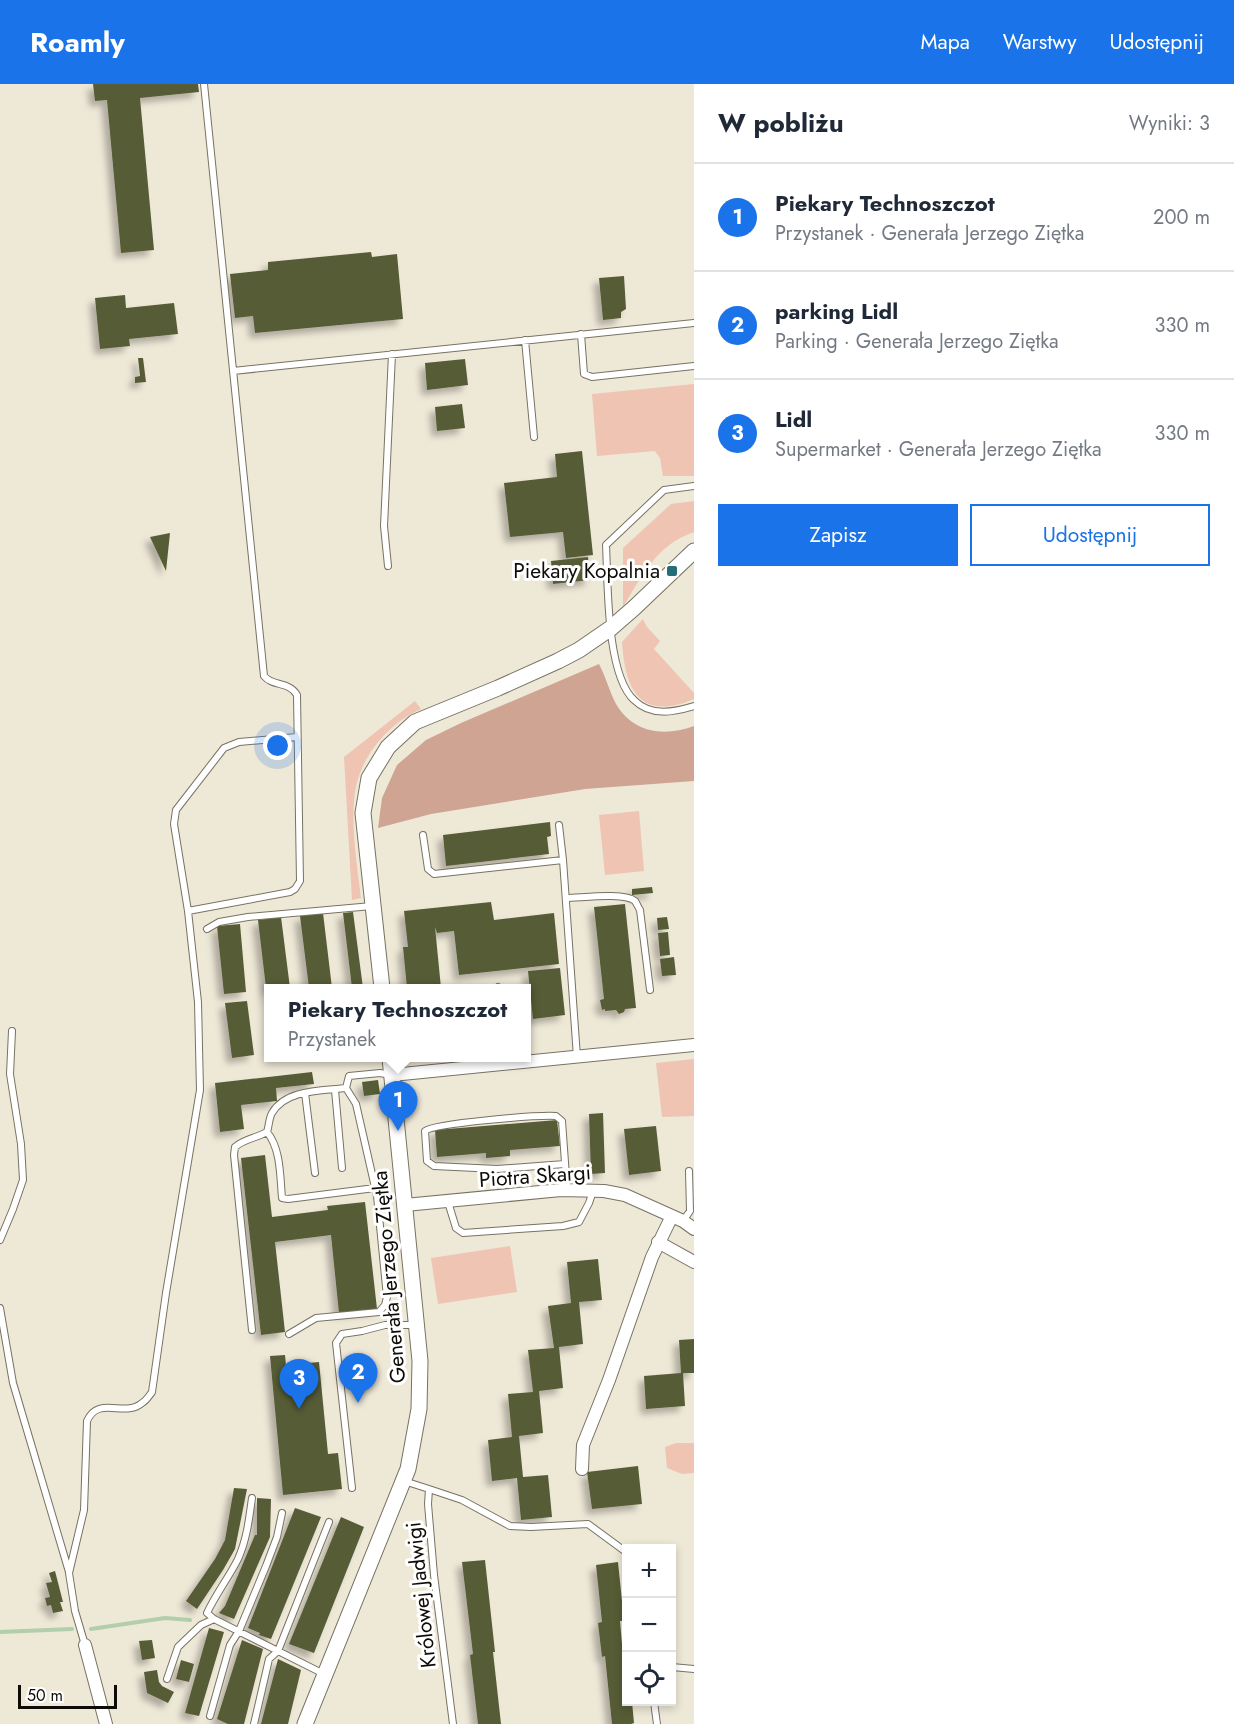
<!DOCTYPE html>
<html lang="pl">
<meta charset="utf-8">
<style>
body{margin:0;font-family:Jost,sans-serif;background:#f2f2f3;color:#1f2937}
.controls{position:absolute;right:18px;bottom:18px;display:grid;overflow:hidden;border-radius:0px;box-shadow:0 3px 9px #0003}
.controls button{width:54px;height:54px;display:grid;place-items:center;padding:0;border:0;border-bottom:2px solid #e0e1e3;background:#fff;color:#1f2937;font:30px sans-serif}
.scale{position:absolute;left:18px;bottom:15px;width:99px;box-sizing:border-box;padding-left:6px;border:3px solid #0e0c07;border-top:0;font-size:16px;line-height:21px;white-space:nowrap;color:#0e0c07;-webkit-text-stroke:4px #fff;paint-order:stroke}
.you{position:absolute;left:278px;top:662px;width:21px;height:21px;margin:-15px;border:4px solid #fff;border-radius:50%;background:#1a73e8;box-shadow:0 0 0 9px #1a73e833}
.badge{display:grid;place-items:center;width:39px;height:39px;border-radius:50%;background:#1a73e8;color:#fff;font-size:20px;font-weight:700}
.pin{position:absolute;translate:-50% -50px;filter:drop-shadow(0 2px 3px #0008)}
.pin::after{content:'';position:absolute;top:32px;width:21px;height:18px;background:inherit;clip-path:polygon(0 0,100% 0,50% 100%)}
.popup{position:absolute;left:264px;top:900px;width:267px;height:78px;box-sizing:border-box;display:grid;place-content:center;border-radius:0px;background:#fff;filter:drop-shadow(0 2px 4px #0005);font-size:20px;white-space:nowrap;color:#747a83}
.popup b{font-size:22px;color:#1f2937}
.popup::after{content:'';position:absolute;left:50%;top:100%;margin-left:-12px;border:12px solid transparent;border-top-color:#fff}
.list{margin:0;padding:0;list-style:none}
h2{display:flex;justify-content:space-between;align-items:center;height:78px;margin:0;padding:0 24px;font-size:26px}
h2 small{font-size:20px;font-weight:400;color:#747a83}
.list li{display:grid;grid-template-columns:39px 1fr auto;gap:18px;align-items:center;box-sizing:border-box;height:108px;padding:0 24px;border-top:2px solid #e0e1e3}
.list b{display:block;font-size:22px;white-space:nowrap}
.list p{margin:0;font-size:20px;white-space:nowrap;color:#747a83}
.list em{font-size:20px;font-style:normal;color:#747a83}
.actions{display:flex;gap:12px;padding:18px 24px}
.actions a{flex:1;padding:14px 0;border:2px solid #1a73e8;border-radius:0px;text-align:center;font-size:21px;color:#1a73e8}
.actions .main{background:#1a73e8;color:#fff}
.icon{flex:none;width:33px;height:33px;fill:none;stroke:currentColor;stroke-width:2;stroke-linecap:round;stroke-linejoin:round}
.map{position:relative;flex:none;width:694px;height:1640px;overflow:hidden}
header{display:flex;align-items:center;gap:36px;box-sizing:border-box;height:84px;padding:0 30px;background:#1a73e8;color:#fff}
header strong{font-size:28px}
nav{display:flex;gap:33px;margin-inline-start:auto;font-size:21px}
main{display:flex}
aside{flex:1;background:#fff}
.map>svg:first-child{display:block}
.green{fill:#efc4b2}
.forest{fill:#d0a492}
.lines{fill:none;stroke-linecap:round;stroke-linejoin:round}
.stream{stroke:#b2ceaa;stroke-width:4}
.building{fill:#575c36;filter:url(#shadow)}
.service-casing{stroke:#777263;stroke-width:8}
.minor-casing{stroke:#777263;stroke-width:14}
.tertiary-casing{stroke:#777263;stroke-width:17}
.service{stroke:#fff;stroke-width:6}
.minor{stroke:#fff;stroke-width:12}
.tertiary{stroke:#fff;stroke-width:15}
.poi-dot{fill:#266d7a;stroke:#fff;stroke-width:2}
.labels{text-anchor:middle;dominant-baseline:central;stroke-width:6;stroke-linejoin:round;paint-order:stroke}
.poi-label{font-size:21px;fill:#0e0c07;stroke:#fff;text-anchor:end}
.street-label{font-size:21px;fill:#0e0c07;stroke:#fff}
</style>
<header>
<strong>Roamly</strong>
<nav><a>Mapa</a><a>Warstwy</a><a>Udostępnij</a></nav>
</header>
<main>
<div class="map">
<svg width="694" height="1640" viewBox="0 0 694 1640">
<defs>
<filter id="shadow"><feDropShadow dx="-5.5" dy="5.5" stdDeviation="3" flood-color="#0004"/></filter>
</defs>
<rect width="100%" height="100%" fill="#eee8d7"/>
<path class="green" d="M694 300V392H663L660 374 655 367 597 372 592 310Z
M694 417V448C656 461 643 491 623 523V464L671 420Z
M643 535 647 543 660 557 654 565 694 609V615C640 638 625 606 622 558Z
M415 617 421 625C393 637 367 665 358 695 348 726 357 781 361 814L352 816 344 673Z
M639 727 644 787 605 791 599 731Z
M694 975V1032L662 1033 656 979Z
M510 1162 517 1208 438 1220 431 1174Z
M676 1359H694V1389L682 1390 667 1384 665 1363Z"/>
<path class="forest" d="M599 580C606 593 609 607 616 620 633 649 664 653 694 642V697L585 705 431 730 378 744 382 714 397 681 426 656 461 639Z"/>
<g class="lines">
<path class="stream" d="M91 1545 165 1534 190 1536
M0 1548 72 1545"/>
</g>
<path class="building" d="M93 0H198L199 8 140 14 154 166 121 169 107 16 95 17Z
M371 168 372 173 397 170 403 235 255 249 253 232 235 234 230 190 268 186V178Z
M624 192 626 225 621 228V234L603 236 599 194Z
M125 211 126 224 174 219 178 250 129 255 130 262 100 265 95 214Z
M138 274H143L146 298 135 299V293L140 292Z
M465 275 468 301 427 306 425 279Z
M462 320 465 344 437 347 435 323Z
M582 367 593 471 566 474 563 448 510 453 504 399 557 393 555 370Z
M170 449 166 487 150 453Z
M588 473 590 496 553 500 551 477Z
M550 738 551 752 547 753 549 770 446 782 443 751Z
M652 803 653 809 632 811V805Z
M491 818 494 836 554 829 559 880 459 891 454 847 437 849 435 843 441 904H407L403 863H408L404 827Z
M625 820 636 924 625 925 624 928 619 930 616 926 605 927V925L602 926 600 916 604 915 594 823Z
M353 828 363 904H352L343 829Z
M323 829 332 904H309L300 832Z
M281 833 290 904H269L268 921 258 836Z
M667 833 669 845 658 846 657 834Z
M240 840 246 908 224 910 217 842Z
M668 848 670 871 660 872 658 849Z
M674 873 676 891 662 892 660 875Z
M560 884 565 931 533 935 528 887Z
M247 917 254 971 232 974 225 919Z
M312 988 314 1000 276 1004 277 1017 241 1021 244 1045 220 1048 215 999Z
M378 996 380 1010 364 1012 362 998Z
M603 1029 605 1089 591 1090 589 1030Z
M557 1036 560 1062 510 1066V1072L486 1074V1069L437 1073 435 1046Z
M656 1042 661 1087 629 1091 624 1045Z
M265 1071 272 1133 328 1126 327 1122 365 1118 377 1225 339 1229 331 1151 275 1158 285 1248 261 1251 241 1074Z
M598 1175 602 1216 579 1218 583 1260 559 1263 563 1304 539 1307 543 1349 519 1352 523 1393 548 1391 552 1433 521 1436 517 1394 492 1397 488 1356 512 1353 508 1310 533 1308 528 1266 554 1264 548 1222 571 1219 567 1178Z
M694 1255V1289H683L685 1322 646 1325 644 1292 681 1289 679 1256Z
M285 1271 286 1281 319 1278 328 1370 338 1369 342 1405 283 1411 270 1272Z
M638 1382 642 1420 592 1425 587 1388Z
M234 1404 247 1405 235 1465 223 1486 197 1525 186 1517 215 1475 225 1456Z
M257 1414 271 1415 270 1453 234 1535 219 1529 225 1522 255 1451H257Z
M295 1424 321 1433 271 1555 259 1551 260 1549 248 1544Z
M341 1433 364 1443 314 1569 289 1560Z
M485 1476 495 1568H493L501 1640H478L470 1571 473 1570 462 1478Z
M618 1478 624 1537H620L623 1571 626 1570V1618H632L634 1639 631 1640H612L605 1572 602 1573 598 1539 602 1538 596 1481Z
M55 1487 63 1518H60L63 1527 53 1529 51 1521 47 1522 45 1514 50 1513 46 1499 52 1498 49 1489Z
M209 1544 224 1548 199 1632 185 1629Z
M152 1556 155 1574 142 1576 139 1557Z
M242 1556 263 1565 244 1640H228L217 1635Z
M278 1575 301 1586 288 1640H261Z
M181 1576 194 1580 189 1598 176 1595Z
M157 1586 159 1598 162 1602 174 1608 168 1619 147 1609 144 1588Z"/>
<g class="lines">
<defs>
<path id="service" d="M581 250 584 290 592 293 694 282
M525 256 534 353
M233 287 694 239
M694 402 664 406 606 461C608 498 606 590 634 616 651 633 674 628 694 622
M388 482 384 442 392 270
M559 741 563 776 577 973
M423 751 428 785 434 790 563 776
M566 814C581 814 624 808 635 817 637 820 638 823 640 826L650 906
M188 827 290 808 295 805 300 797 297 611C289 597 273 603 264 592L204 0
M207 845 219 838 248 833 372 822
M497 904 498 903
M335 1006 342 1084
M305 1009 315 1089
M267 1048C281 1065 280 1092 282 1114L288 1115 375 1104
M565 1080 497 1085 434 1082 427 1077 425 1047C435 1039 538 1031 556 1032L562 1037 567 1106
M448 1118 456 1144 463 1149 563 1142 579 1138 589 1119 593 1107
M683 1137 690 1127 689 1087
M0 1156 13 1125 23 1096 21 1060 10 990 12 947
M0 1224 13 1299 69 1488
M252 1246 234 1071 235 1063C244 1055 256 1054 267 1048 269 1042 269 1034 272 1029 286 1005 322 1007 346 1004L349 992 380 989 391 991
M289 1250 316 1234 379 1228 385 1221 387 1213 377 1112 356 1020 346 1004
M404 1397 429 1405 428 1420 434 1491 453 1640
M352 1404 336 1259 342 1250 362 1247 385 1241H415
M429 1405 462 1416 510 1442 531 1443 588 1440 626 1468
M252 1414C249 1435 247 1455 238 1475 229 1493 216 1510 207 1529L214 1535 324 1590
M85 1561 75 1527 69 1489 84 1426 87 1337C98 1311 125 1334 142 1319 146 1317 149 1312 152 1308L166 1209 200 1006 198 918 188 827 174 740 176 726 224 664 239 658 297 653
M672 1583 694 1585
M167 1595 178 1563 201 1541 214 1535
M654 1618 657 1640
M210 1632 230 1561 239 1547 266 1482 277 1453 282 1429
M254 1640 269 1575 278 1567 329 1438"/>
<path id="minor" d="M392 991 694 961
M405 1121 561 1106 604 1107 625 1111 683 1137 694 1145
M658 1158 694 1178
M582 1385 583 1361 609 1296 652 1173 672 1132
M85 1561 106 1640"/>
<path id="tertiary" d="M382 904 363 729 369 694 388 663 415 638 498 604 558 577 579 566 611 544 634 524 694 467
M305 1640 408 1385 419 1325 420 1277 390 974"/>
</defs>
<use href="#service" class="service-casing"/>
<use href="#minor" class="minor-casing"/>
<use href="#tertiary" class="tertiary-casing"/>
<use href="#service" class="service"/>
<use href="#minor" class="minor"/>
<use href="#tertiary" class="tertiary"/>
</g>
<rect class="poi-dot" x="666" y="481" width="12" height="12" rx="3"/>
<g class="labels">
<g class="poi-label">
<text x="660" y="487">Piekary Kopalnia</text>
</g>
<g class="street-label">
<text transform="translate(535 1092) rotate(-4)">Piotra Skargi</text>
<text transform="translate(389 1193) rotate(-95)">Generała Jerzego Ziętka</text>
<text transform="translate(421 1511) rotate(-96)">Królowej Jadwigi</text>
</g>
</g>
</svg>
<div class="controls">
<button>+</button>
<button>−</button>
<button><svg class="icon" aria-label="locate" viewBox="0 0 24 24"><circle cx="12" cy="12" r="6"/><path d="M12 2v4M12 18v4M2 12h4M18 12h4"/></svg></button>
</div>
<div class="scale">50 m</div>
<div class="you"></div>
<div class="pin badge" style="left:398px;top:1047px">1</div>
<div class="popup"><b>Piekary Technoszczot</b>Przystanek</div>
<div class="pin badge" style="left:358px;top:1319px">2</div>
<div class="pin badge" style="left:299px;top:1325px">3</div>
</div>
<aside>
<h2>W pobliżu<small>Wyniki: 3</small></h2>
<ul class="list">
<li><span class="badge">1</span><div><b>Piekary Technoszczot</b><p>Przystanek · Generała Jerzego Ziętka</p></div><em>200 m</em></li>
<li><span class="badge">2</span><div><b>parking Lidl</b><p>Parking · Generała Jerzego Ziętka</p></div><em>330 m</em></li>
<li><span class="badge">3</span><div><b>Lidl</b><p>Supermarket · Generała Jerzego Ziętka</p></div><em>330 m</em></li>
</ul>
<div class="actions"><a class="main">Zapisz</a><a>Udostępnij</a></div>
</aside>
</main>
